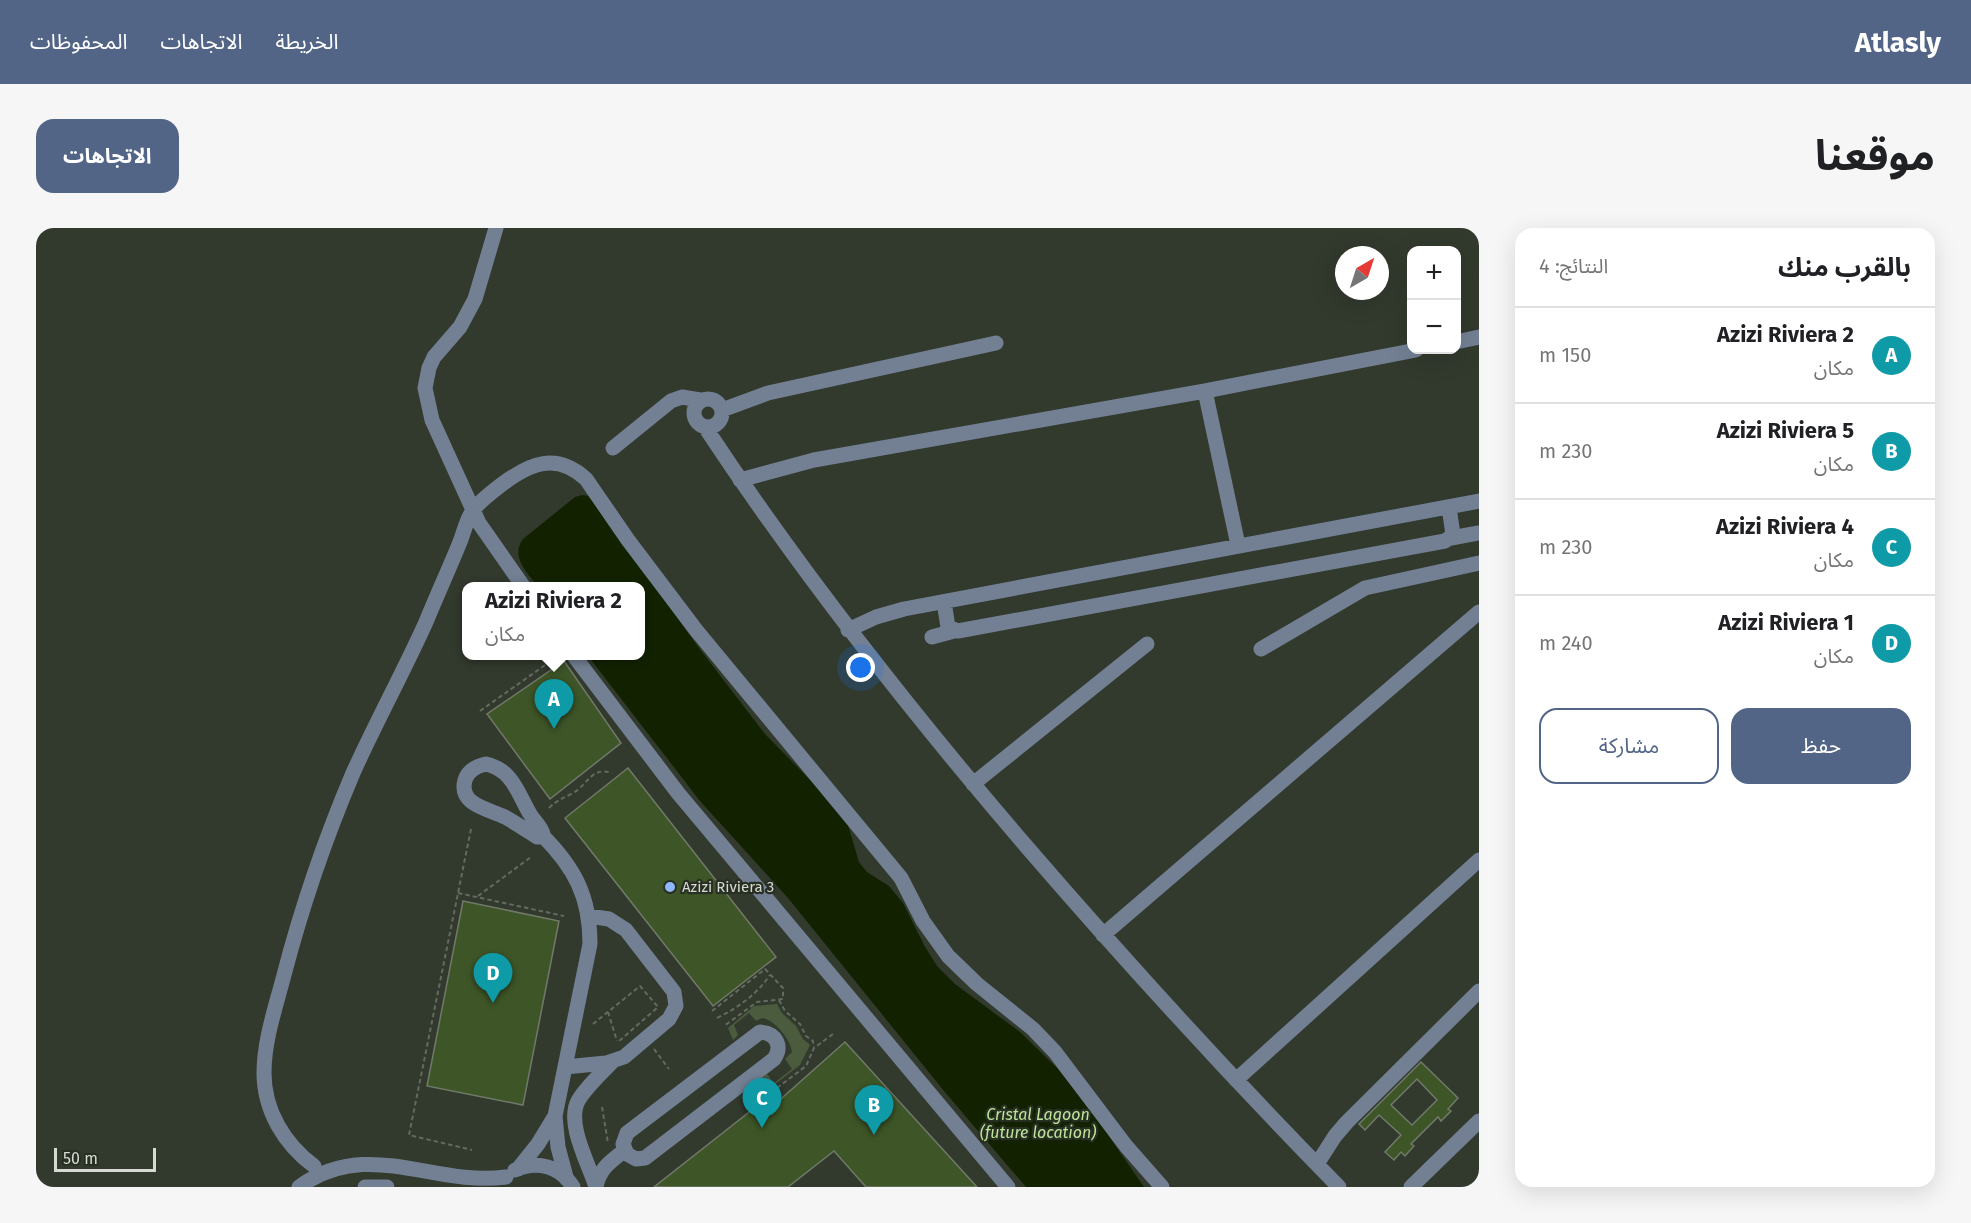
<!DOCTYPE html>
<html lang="ar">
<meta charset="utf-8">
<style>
body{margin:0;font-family:"Fira Sans","Noto Sans Arabic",sans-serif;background:#f6f6f6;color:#202124;direction:rtl}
.controls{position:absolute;right:18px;top:18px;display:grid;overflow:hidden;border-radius:12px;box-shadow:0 6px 24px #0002}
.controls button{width:54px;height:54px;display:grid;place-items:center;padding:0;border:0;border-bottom:2px solid #e0e0e0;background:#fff;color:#202124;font:30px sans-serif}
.compass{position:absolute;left:1299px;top:18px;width:54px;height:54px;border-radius:50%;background:#fff;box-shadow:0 6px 24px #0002;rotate:39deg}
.scale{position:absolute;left:18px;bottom:15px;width:102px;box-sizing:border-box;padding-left:6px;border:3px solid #d6dad3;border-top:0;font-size:16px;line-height:21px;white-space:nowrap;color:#d6dad3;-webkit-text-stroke:4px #282f23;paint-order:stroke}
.you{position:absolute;left:825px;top:440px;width:21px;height:21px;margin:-15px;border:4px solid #fff;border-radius:50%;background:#1a73e8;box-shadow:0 0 0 9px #1a73e833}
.badge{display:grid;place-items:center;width:39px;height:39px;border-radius:50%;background:#526586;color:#fff;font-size:20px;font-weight:700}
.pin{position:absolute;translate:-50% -50px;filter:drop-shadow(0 2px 3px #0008)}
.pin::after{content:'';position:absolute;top:32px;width:21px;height:18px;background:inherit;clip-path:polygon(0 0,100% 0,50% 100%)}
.popup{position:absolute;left:426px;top:354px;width:183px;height:78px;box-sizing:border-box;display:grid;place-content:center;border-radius:12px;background:#fff;filter:drop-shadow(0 2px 4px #0005);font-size:20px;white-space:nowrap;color:#757577}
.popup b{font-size:22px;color:#202124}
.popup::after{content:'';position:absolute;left:50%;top:100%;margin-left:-12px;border:12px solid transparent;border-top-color:#fff}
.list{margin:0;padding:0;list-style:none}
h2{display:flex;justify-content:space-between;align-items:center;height:78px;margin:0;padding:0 24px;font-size:26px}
h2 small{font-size:20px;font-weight:400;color:#757577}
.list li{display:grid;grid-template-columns:39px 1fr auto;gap:18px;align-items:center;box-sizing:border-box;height:96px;padding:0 24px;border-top:2px solid #e0e0e0}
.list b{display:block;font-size:22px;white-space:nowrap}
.list p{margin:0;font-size:20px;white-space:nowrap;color:#757577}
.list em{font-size:20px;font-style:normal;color:#757577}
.actions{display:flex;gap:12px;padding:18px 24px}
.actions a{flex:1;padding:14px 0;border:2px solid #526586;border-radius:18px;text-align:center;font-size:21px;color:#526586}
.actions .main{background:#526586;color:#fff}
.map{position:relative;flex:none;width:1443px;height:959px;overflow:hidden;direction:ltr;border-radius:18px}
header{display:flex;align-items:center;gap:36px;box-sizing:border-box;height:84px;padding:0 30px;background:#526586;color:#fff}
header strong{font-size:28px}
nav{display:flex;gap:33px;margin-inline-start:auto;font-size:21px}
.intro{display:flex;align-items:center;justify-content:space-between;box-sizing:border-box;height:144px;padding:0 36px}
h1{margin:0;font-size:42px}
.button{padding:15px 27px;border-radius:18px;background:#526586;color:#fff;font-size:21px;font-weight:700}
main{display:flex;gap:36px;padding:0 36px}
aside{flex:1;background:#fff;border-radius:18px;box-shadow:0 6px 24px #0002}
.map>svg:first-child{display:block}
.green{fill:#4b5b3d}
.water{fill:#122200}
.building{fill:#3e5627;stroke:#71796b;stroke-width:1.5;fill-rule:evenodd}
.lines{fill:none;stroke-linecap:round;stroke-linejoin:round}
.path{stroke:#646a60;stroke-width:2;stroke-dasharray:4.5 3;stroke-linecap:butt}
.minor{stroke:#738094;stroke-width:15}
.poi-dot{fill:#90b8fd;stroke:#282f23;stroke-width:2}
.labels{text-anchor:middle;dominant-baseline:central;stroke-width:4.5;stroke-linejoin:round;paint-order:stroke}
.poi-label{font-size:15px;fill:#d6dad3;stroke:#282f23;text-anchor:start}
.water-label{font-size:16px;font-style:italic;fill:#bde499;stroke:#282f23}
</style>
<header>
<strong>Atlasly</strong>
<nav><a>الخريطة</a><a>الاتجاهات</a><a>المحفوظات</a></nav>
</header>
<div class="intro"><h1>موقعنا</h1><a class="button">الاتجاهات</a></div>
<main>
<aside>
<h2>بالقرب منك<small>النتائج: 4</small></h2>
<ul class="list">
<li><span class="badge" style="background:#0f9aa8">A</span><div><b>Azizi Riviera 2</b><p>مكان</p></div><em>150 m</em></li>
<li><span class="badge" style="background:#0f9aa8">B</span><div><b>Azizi Riviera 5</b><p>مكان</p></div><em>230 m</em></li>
<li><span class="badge" style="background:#0f9aa8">C</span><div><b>Azizi Riviera 4</b><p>مكان</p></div><em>230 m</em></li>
<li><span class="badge" style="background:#0f9aa8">D</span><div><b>Azizi Riviera 1</b><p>مكان</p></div><em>240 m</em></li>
</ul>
<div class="actions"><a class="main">حفظ</a><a>مشاركة</a></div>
</aside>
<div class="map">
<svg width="1443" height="959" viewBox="0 0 1443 959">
<rect width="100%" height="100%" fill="#32392d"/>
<path class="green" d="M741 776 746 785 760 798 767 811 774 817 764 837 734 860 726 850 731 846 738 855 756 841 749 831 756 824C755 812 738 791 726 790L720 793 713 785 698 797 702 807 697 812 692 800 718 778Z"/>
<path class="water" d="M546 267 552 268 557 273 663 420 729 506 777 555 811 594 823 634 831 644 853 658 867 675 888 717 901 738 919 756 984 804 1021 840 1052 878 1108 959H990L908 863 752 670 664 573 552 428H605V358H501C491 344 474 329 487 311L539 269Z"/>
<path class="building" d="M528 433 585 515 514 571 451 486Z
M592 540 740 729 677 778 529 590Z
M427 673 523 693 487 877 391 858Z
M809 814 941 959H830L798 923 752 959H618L731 870 738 877Z
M1385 834 1422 870 1412 881 1415 883 1405 893 1402 889 1375 916 1378 918 1369 928 1365 924 1358 932 1349 924 1365 907 1343 887 1329 902 1323 896ZM1381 851 1401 872 1376 897 1355 877Z"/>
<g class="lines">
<path class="path" d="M444 483 522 428
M513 580C521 572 528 570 537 565 552 557 555 538 576 545
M435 601 373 907 436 922
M422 665 528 688
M442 668 495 629
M743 772 749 783 764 796 770 808 777 813 778 820
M676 783 729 741 747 760V771L721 774 688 798
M572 784 581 813
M681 790C703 779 720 767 734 747
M557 796 604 758 622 779 582 814
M618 821 633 841
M741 860 770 838 778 820 797 806
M566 879 572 915"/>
<path class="minor" d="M460 0 439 71 424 99 398 129 393 140 389 160 396 192 443 295 487 358
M1420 114 1443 109
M1169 163 1202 317
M658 185a14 14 0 1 1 28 0a14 14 0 1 1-28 0Z
M686 182 732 165 960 115
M669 199C766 346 875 484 990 618 1091 735 1195 849 1303 959
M577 220 635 173 646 169 664 172
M704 252 778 232 1169 163 1380 122
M1415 310 1443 305
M908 374 912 399 922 403 1409 313 1417 307 1413 279
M812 402 840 389 868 381 1443 273
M896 409 918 403
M1225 421 1329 360 1443 335
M538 428 642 565 972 959
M450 536C477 542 482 566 494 586 498 593 505 598 507 606L505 609H501C490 602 480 595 469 589 453 581 422 577 429 552 432 542 441 538 450 536Z
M937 556 1111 416
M1067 707 1443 384
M724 804C740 805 747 818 738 831L609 930 600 931 591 926 587 916 591 905Z
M529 839 570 835 588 829 633 791 640 778 638 764 590 702 573 691 552 688
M1200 852 1443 632
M519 888 522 919 530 949
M1281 936 1299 908 1311 894 1443 763
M278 938C248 916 228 882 228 845 228 812 240 778 248 747 266 678 289 611 317 545 340 494 367 445 390 394 401 367 413 341 424 314 428 304 431 289 438 281 445 272 456 264 465 257 494 235 520 224 550 251L592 312 660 402 865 650 887 693 912 728 941 756 997 801 1019 824 1090 918 1126 959
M482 941 502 916 519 888 554 716C554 669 539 640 506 607
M479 942C501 932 524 938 537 959
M263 959C332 909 396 959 470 949
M329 959H351
M560 959C553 936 530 896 542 873 550 859 565 846 576 834
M560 959C563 941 575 933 588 923
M1375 959 1443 893"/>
</g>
<circle class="poi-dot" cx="634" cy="659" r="6"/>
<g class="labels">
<g class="poi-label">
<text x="646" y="659">Azizi Riviera 3</text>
</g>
<g class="water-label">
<text x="1002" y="886">Cristal Lagoon<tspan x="1002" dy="18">(future location)</tspan></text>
</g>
</g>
</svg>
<div class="controls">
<button>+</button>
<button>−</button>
</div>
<svg class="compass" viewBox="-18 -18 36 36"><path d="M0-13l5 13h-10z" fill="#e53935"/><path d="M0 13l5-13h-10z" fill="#757577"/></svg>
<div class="scale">50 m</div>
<div class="you"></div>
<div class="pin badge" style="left:518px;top:501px;background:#0f9aa8">A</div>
<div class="popup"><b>Azizi Riviera 2</b>مكان</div>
<div class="pin badge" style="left:838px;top:907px;background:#0f9aa8">B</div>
<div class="pin badge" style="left:726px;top:900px;background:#0f9aa8">C</div>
<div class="pin badge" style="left:457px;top:775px;background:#0f9aa8">D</div>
</div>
</main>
